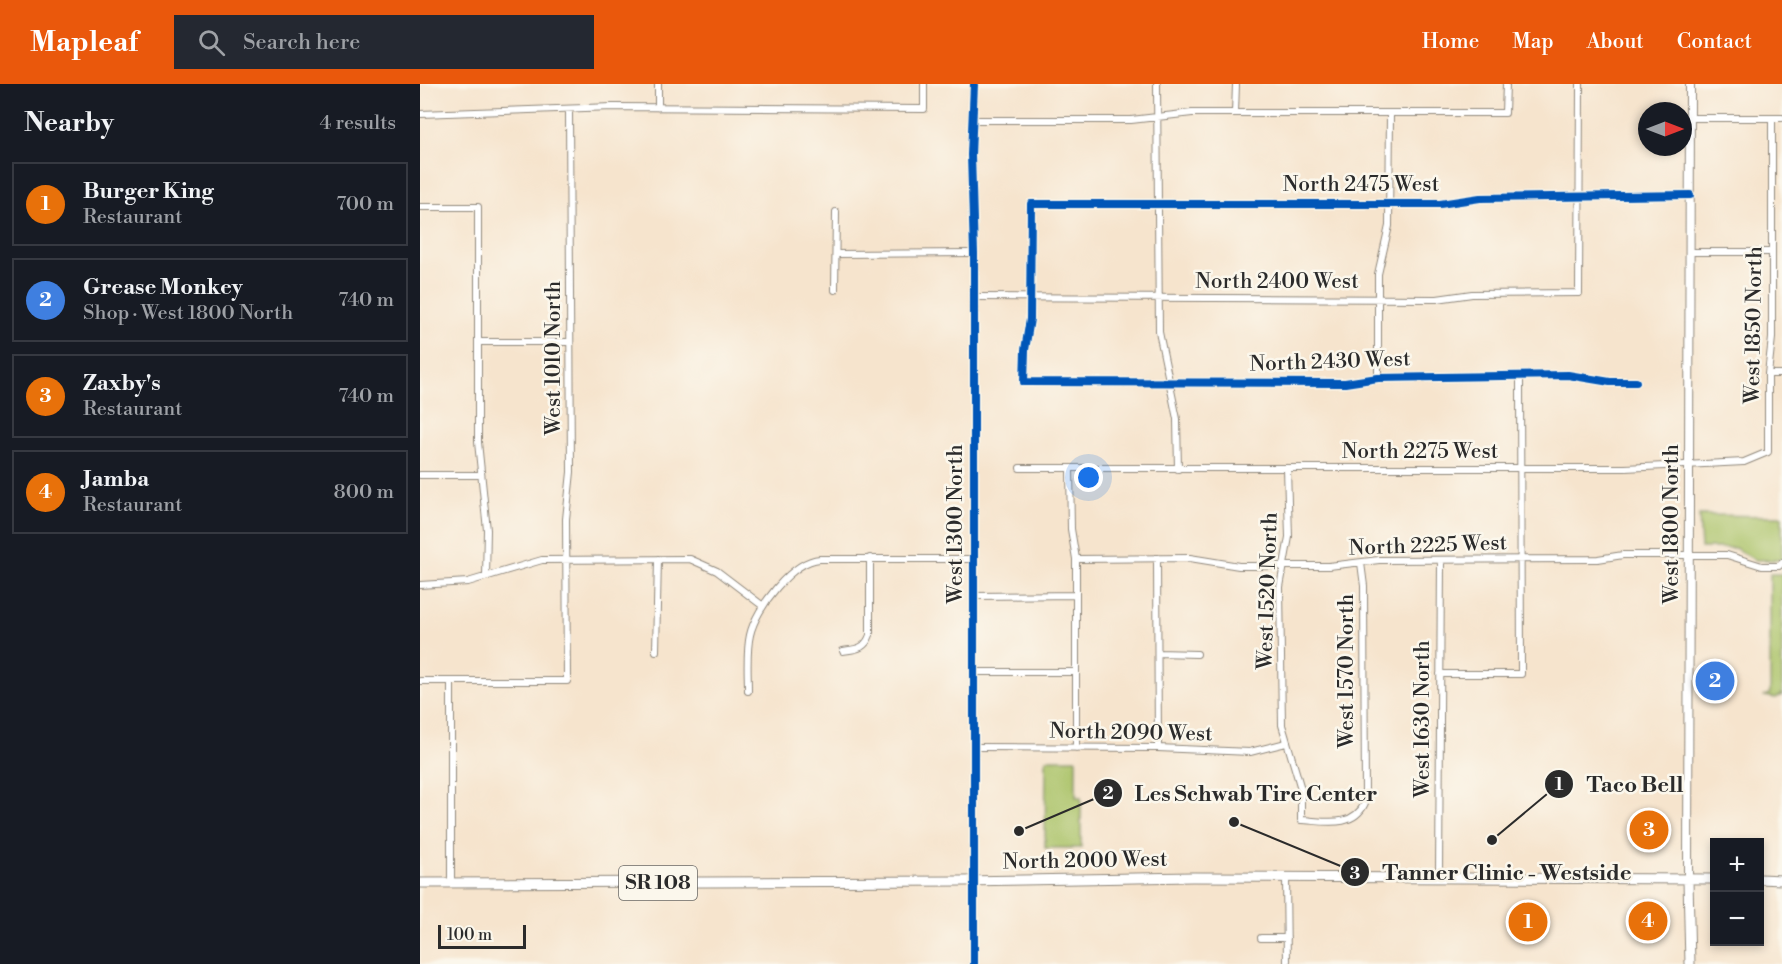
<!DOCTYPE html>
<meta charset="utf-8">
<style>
body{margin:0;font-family:"Libre Bodoni",serif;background:#242831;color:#f1f3f6}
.controls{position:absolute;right:18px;bottom:18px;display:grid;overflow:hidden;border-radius:0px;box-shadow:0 3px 9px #0003}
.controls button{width:54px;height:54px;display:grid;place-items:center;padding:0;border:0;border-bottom:2px solid #363941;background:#171b24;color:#f1f3f6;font:30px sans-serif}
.compass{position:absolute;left:1218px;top:18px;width:54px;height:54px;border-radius:50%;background:#171b24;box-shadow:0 3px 9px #0003;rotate:90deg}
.scale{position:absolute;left:18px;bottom:15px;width:88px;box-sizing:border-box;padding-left:6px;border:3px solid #2b2b2b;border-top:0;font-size:16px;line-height:21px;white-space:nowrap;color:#2b2b2b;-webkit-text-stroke:4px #fbf7ec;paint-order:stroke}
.you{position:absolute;left:669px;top:394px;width:21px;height:21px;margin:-15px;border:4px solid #fff;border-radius:50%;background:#1a73e8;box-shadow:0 0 0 9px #1a73e833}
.badge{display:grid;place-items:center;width:39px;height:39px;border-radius:50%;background:#ea580c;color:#fff;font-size:20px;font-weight:700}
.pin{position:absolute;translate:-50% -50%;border:3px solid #fff;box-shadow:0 2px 6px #0006}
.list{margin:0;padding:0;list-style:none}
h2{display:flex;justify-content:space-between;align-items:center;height:78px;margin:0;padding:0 24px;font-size:26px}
h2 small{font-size:20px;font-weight:400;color:#9ea1a6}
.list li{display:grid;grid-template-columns:39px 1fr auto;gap:18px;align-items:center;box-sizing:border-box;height:84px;margin:0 12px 12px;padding:0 12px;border:2px solid #363941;border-radius:0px}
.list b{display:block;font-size:22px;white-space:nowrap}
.list p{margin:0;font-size:20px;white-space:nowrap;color:#9ea1a6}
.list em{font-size:20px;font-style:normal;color:#9ea1a6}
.icon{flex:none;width:33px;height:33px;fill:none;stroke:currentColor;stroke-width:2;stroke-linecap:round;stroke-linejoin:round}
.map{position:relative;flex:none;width:1362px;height:880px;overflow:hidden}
header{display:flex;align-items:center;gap:36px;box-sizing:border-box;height:84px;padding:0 30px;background:#ea580c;color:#fff}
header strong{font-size:28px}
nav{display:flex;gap:33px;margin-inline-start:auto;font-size:21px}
.search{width:420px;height:54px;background:#242831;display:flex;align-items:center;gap:15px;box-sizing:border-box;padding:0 21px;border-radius:0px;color:#9ea1a6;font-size:22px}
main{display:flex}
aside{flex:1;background:#171b24}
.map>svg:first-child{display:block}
.green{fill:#aac267;stroke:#6a7649;stroke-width:1.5}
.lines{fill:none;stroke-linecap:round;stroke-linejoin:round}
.street-casing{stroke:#90887c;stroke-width:8}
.secondary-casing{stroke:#90887c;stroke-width:10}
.primary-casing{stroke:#90887c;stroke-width:11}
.street{stroke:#fff;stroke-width:6}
.secondary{stroke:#fff;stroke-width:8}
.primary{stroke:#fff;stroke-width:9}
.cycleway-casing{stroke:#fbf7ec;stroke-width:11}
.cycleway{stroke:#0057b8;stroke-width:8}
.labels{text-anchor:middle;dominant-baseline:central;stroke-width:5;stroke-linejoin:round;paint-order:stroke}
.shield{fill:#fbf7ec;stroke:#696865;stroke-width:1.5}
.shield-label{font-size:20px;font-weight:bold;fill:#2b2b2b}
.street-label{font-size:21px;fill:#2b2b2b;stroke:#fbf7ec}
.leader{fill:none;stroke:#2b2b2b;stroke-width:2}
.callout-dot{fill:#2b2b2b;stroke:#fbf7ec;stroke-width:2}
.mark-label{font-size:18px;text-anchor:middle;font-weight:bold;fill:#fff}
.callout-label{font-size:22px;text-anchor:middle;font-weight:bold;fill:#2b2b2b;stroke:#fbf7ec;stroke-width:5;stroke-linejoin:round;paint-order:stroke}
</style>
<header>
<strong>Mapleaf</strong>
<div class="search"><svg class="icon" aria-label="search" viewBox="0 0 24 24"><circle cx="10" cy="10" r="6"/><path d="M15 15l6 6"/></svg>Search here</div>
<nav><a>Home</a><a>Map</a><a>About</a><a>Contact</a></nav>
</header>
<main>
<aside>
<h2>Nearby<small>4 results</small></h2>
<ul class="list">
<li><span class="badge" style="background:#e8710a">1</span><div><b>Burger King</b><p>Restaurant</p></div><em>700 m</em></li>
<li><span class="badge" style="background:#3f7fe0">2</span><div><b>Grease Monkey</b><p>Shop · West 1800 North</p></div><em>740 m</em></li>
<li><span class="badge" style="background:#e8710a">3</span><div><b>Zaxby's</b><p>Restaurant</p></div><em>740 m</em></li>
<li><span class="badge" style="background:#e8710a">4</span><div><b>Jamba</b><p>Restaurant</p></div><em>800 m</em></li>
</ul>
</aside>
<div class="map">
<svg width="1362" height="880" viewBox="0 0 1362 880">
<rect width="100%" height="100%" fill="#fbf7ec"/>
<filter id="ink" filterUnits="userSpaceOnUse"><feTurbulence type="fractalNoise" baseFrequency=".0167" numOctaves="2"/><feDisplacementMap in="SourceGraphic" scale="12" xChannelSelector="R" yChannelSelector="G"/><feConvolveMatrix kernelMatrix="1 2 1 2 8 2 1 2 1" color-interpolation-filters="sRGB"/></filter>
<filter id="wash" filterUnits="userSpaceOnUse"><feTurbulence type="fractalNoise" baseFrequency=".008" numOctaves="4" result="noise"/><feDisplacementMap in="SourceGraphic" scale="24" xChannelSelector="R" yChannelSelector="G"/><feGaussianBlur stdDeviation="1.35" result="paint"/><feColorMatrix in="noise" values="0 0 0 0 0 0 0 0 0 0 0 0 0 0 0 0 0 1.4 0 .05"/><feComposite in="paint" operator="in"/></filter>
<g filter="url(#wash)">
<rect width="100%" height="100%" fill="#f6e4cd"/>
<path class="green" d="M1279 431 1362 432V476H1335L1315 464H1281Z
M1350 490H1362V611L1356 614 1345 612 1350 609Z
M626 675H656V713H661V764H625Z"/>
</g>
<g filter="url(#ink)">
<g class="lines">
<defs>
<path id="street" d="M238 0V24
M737 0 739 248 757 335 758 385
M815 29 816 0
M0 30 193 23 504 25V0
M1270 34H1362
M554 36H711L772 29H1085L1086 0
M0 123H58V358L67 446 66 492
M1270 168H1352
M416 170 554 169
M415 206 416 128
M554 213 1017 215 1052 210 1159 209 1160 0
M59 258H150
M1348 290H1362
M958 294V190L969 142 970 29
M1216 298H1190L1148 291 958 294 925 299 604 298 605 266 610 235 611 120H1020L1060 114 1270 111
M600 384H1205L1324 378 1348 368V290L1352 254V34
M867 384 869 453 860 503 862 641 881 705V736C904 737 933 745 945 719L944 502 941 479
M650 385 651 445 656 475V664
M0 391H61
M737 474 738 664
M656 475 770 474 819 482H909L959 476 1178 475 1203 471H1307L1342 482H1359L1362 479
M0 501 48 498 122 476 270 475 297 487 343 522
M554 512 655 511
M236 567 238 475
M423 567C437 565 445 565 450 551V474
M738 569 777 570
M554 588H656
M1020 590H1101L1100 292
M0 597H147L146 435 151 388 149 26
M31 597V799
M328 607C328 589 326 568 330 551 336 524 372 477 400 475H554
M554 663 738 664 830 668 866 659
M866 793 867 880
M1019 793 1021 476
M841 854H867"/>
<path id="secondary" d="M554 0 551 71 554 169V880
M1268 796 1270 0"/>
<path id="primary" d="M1340 795 1362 796
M1268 796 1270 880
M0 799 544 797 772 793 1294 795"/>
</defs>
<use href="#street" class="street-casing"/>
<use href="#secondary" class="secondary-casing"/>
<use href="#primary" class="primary-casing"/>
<use href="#street" class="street"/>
<use href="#secondary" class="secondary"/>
<use href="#primary" class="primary"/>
<defs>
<path id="cycleway" d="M554 0 551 71 554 169V880
M1216 298H1190L1148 291 958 294 925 299 604 298 605 266 610 235 611 120H1020L1060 114 1270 111"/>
</defs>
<use href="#cycleway" class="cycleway-casing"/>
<use href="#cycleway" class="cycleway"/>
</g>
</g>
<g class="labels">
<rect class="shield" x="199" y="782" width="78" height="34" rx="4.5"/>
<g class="shield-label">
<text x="238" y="799">SR 108</text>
</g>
<g class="street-label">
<text x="941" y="101">North 2475 West</text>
<text x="857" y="198">North 2400 West</text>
<text transform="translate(1334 241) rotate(-89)">West 1850 North</text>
<text transform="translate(134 274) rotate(-90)">West 1010 North</text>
<text transform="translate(910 278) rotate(-2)">North 2430 West</text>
<text x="1000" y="368">North 2275 West</text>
<text transform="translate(536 440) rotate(-90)">West 1300 North</text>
<text transform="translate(1252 440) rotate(-90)">West 1800 North</text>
<text transform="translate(1008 462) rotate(-2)">North 2225 West</text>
<text transform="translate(848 507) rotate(-88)">West 1520 North</text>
<text transform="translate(927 587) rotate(-90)">West 1570 North</text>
<text transform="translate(1003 635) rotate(-90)">West 1630 North</text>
<text transform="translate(711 649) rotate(1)">North 2090 West</text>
<text transform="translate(665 777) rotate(-1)">North 2000 West</text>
</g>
</g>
<path class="leader" d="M1072 756L1139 700M599 747L688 709M814 738L935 788"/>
<g class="callout-dot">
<circle cx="1072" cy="756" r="6"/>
<circle cx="599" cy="747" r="6"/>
<circle cx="814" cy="738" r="6"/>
<circle cx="1139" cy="700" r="15"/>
<circle cx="688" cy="709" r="15"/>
<circle cx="935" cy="788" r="15"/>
</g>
<g class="mark-label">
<text x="1139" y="706">1</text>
<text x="688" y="715">2</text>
<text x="935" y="795">3</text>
</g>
<g class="callout-label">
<text x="1215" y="708">Taco Bell</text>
<text x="836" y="717">Les Schwab Tire Center</text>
<text x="1087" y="796">Tanner Clinic - Westside</text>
</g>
</svg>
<div class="controls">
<button>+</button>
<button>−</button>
</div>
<svg class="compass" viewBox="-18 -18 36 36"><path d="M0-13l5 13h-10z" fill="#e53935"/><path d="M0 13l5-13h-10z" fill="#9ea1a6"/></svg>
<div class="scale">100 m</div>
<div class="you"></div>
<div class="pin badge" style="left:1108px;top:838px;background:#e8710a">1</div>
<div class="pin badge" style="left:1295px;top:597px;background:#3f7fe0">2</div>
<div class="pin badge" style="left:1229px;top:746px;background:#e8710a">3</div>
<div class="pin badge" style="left:1228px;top:837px;background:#e8710a">4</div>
</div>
</main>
